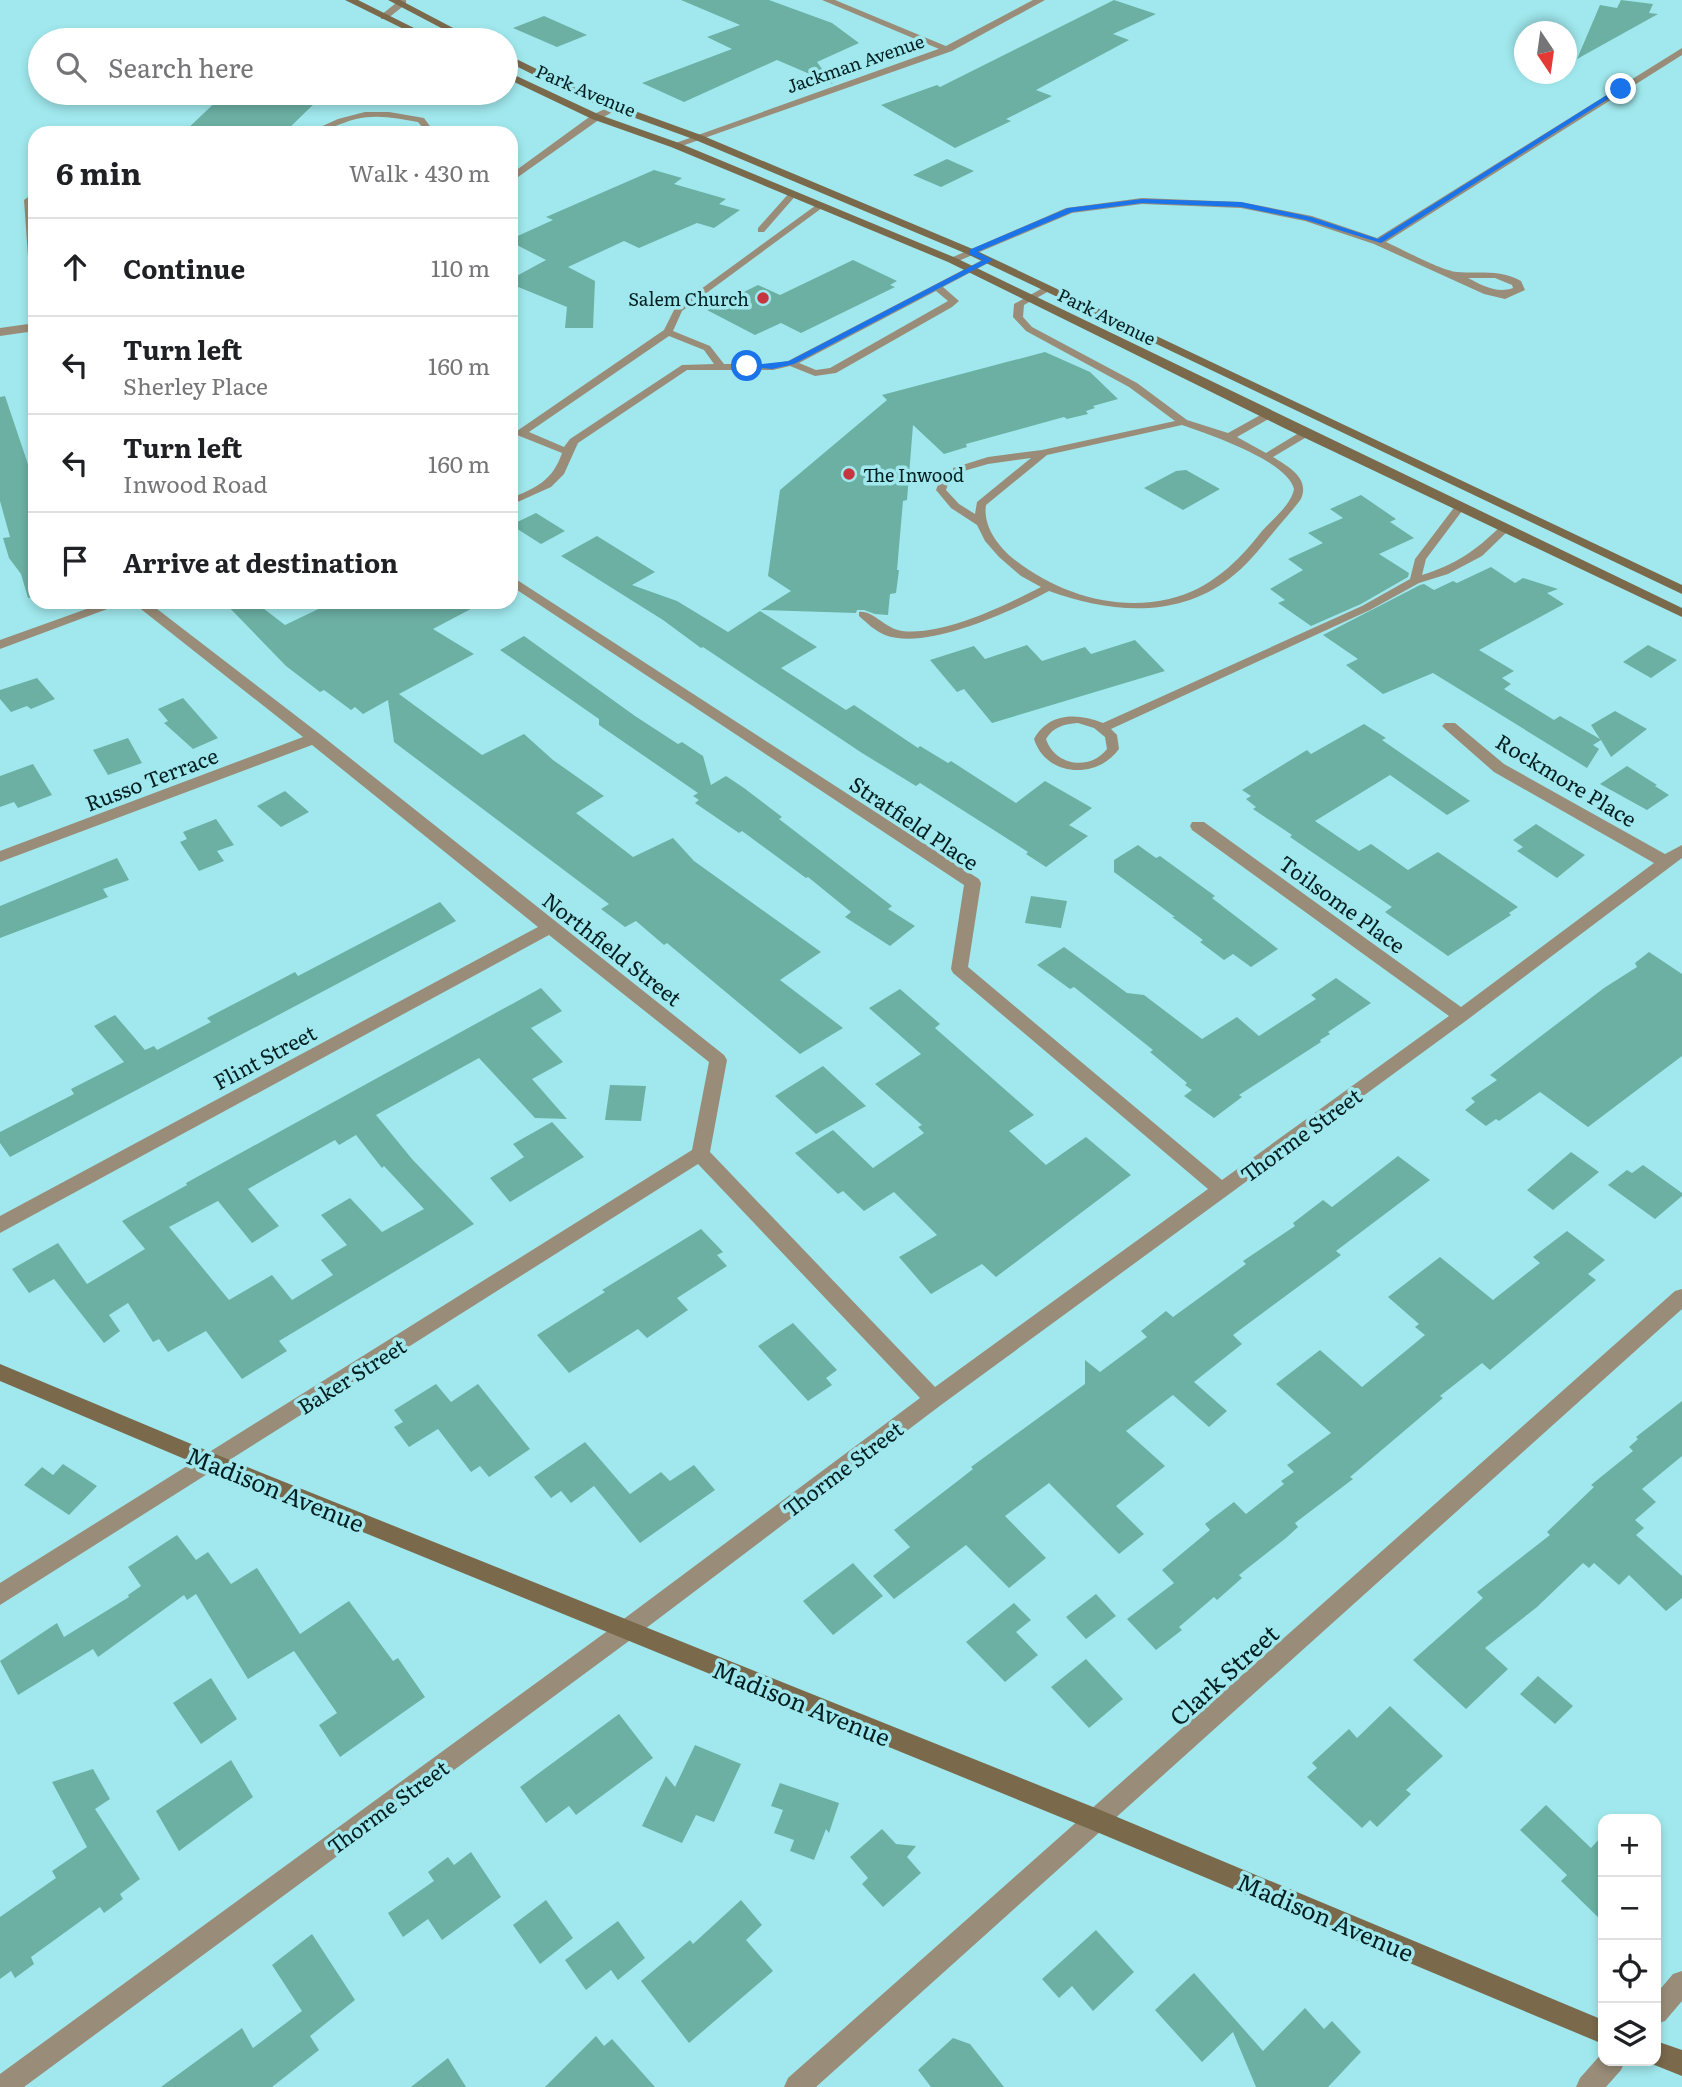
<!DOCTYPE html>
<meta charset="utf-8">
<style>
body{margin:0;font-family:Literata,serif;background:#f2f2f2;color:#202124}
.controls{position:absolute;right:21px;bottom:21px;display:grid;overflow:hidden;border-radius:14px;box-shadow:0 4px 10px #0003}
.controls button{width:63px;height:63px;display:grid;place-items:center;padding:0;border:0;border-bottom:2px solid #e0e0e0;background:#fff;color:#202124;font:35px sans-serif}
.compass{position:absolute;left:1514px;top:21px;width:63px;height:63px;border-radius:50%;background:#fff;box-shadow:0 4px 10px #0003;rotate:167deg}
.stop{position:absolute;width:21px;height:21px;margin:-16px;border:5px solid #1a73e8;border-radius:50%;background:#fff}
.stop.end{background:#1a73e8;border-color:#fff;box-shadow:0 2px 7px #0008}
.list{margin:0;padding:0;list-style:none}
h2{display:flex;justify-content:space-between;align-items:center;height:91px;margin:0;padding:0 28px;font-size:30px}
h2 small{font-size:23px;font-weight:400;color:#757577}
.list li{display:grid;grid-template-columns:46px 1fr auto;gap:21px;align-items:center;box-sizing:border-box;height:98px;padding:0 28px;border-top:2px solid #e0e0e0}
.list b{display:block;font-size:26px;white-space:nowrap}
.list p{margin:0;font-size:23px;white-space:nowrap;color:#757577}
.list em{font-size:23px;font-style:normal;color:#757577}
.icon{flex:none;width:38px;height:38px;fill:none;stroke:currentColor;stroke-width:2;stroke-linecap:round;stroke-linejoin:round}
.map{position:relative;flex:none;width:1682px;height:2087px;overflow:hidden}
.search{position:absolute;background:#fff;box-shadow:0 4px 10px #0003;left:28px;top:28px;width:490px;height:77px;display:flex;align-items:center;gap:18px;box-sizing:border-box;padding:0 24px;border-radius:38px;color:#757577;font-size:26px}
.panel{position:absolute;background:#fff;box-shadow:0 4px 10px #0003;left:28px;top:126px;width:490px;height:483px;border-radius:21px}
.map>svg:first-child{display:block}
.building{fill:#6cb0a4;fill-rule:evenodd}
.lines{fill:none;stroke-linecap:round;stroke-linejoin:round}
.service{fill:#998d79;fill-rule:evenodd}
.minor{fill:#998d79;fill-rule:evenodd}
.tertiary{fill:#998d79;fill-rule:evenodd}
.secondary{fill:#7a694b;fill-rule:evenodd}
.route{fill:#1a73e8}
.poi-dot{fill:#c63641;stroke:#a0e8ed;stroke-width:2.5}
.labels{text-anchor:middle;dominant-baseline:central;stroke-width:7;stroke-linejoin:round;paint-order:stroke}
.far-street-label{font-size:18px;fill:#011f21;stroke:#a0e8ed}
.far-poi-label{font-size:18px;fill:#011f21;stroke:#a0e8ed;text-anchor:end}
.street-label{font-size:21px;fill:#011f21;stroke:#a0e8ed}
.near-street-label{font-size:24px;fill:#011f21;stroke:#a0e8ed}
</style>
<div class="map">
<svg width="1682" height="2087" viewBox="0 0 1682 2087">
<rect width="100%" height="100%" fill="#a0e8ed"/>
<path class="building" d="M681 0H769L832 23 859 43 817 62 833 84 777 60 684 102 642 83 732 49 707 37 740 25Z
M1114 0 1156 14 1113 34 1129 40 1036 90 1052 96 1006 119 1011 121 955 148 881 105 937 85 940 87Z
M1621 0 1653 4 1649 13 1658 14 1577 59 1600 5 1617 8Z
M544 16 587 35 557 47 513 28Z
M225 93 270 98 277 95 320 98 284 133H183Z
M947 159 974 171 941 187 913 175Z
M654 170 682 178 674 184 726 199 719 204 740 210 714 228 697 223 639 248 624 241 568 267 595 281 593 328H565L567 307 511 284V279L546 260 511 242V239L553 220 546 217Z
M853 260 897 281 890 285 895 287 801 333 781 323 755 335 707 310 758 285 780 295Z
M1045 352 1090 372 1118 399 1093 406 1095 408 1086 411 1088 414 1067 419 1064 417 966 444 967 447 944 454 913 425 907 500 903 501 897 570H899L896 593 890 594 888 615 875 614 864 610H857L856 613 761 610 791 591 768 576 780 490 887 400 882 395Z
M5 396 35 485V597L28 598 21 574 9 558 3 538 10 537 0 501V397Z
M1186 470 1220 489 1183 510 1144 488 1176 471Z
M1361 495 1396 519 1390 522 1414 538 1379 554 1409 573 1408 577 1361 604 1311 626 1278 603 1285 600 1270 589 1303 570 1288 559 1323 543 1308 533 1343 518 1330 509Z
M536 513 565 531 541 544 511 525Z
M597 536 655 572 632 585 677 601 728 632 760 611 817 647 781 668 846 710 854 705 918 748 920 746 948 763 951 761 1016 803 1045 781 1092 808 1069 825 1088 836 1046 867 1026 854 1028 852 920 783 916 786 862 753 703 647 701 648 663 620 561 556Z
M1491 567 1515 583 1523 578 1558 589 1547 593 1564 604 1479 650 1514 671 1502 678 1511 684 1504 689 1554 720 1560 716 1600 739 1591 725 1615 711 1647 729 1611 757 1601 740 1593 745 1599 749 1587 768 1433 673 1383 694 1346 665 1358 659 1323 635 1420 585 1424 584 1434 590 1453 581 1457 583Z
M224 602H255L285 625 333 602H484L433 629 474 654 399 694 482 755 524 734 553 760 604 796 576 813 633 857 673 838 694 861 821 952 780 980 843 1028 800 1054 667 943 664 945 636 921 625 927 601 909 609 904 394 742 388 700 363 714 355 707 351 710 324 690 320 692 286 666Z
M524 636 635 716 678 744 682 742 703 756 711 785 726 776 744 788 782 817 779 819 892 906 888 909 915 926 890 946 845 917 851 912 808 877 806 878 742 831 739 833 695 803 699 800 693 796 698 793 599 725V719L500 650Z
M1135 640 1165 671 992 723 964 689 957 692 930 660 974 646 985 659 1027 645 1042 661 1085 647 1091 654Z
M1648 645 1677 660 1651 678 1623 662Z
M37 678 55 699 31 709 27 706 11 712 0 699V690Z
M183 698 212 731 218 738 193 749 164 723 168 721 158 709Z
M1364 724 1386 738 1382 740 1470 801 1447 815 1390 775 1315 821 1359 851 1371 844 1408 870 1438 852 1518 907 1509 913 1511 915 1448 956 1385 912 1392 907 1290 837 1292 835 1253 809 1256 807 1246 799 1251 796 1242 790 1307 750 1311 754Z
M128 738 142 763 108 775 93 750Z
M33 764 52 795 18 808 14 802 0 807V776Z
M1627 766 1657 785 1655 786 1669 795 1647 810 1600 784Z
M285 791 309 812 281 827 257 806Z
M216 819 234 845 217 851 224 861 199 871 180 842 187 839 183 832Z
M1536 824 1585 855 1557 878 1517 851 1523 847 1513 840Z
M1138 845 1156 858 1160 856 1215 896 1212 898 1278 949 1251 967 1233 954 1224 960 1200 942 1203 940 1172 917H1175L1114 872V860Z
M117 858 129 880 103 889 108 897 0 938V906Z
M1031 896 1067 901 1061 928 1025 923Z
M440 902 456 921 10 1157 0 1143V1132L74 1094 71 1089 124 1062 94 1026 115 1015 145 1050 154 1046 157 1050 211 1022 207 1018 230 1006 295 972 298 976Z
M1064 947 1127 993 1144 995 1202 1039 1237 1017 1259 1036 1316 999 1311 995 1336 978 1371 1003 1328 1032 1330 1034 1320 1040 1321 1042 1239 1095 1242 1097 1214 1118 1184 1096 1192 1090 1185 1085 1187 1083 1150 1052 1153 1050 1074 987 1070 989 1037 965Z
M1649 952 1682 974V1056L1588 1127 1540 1092 1499 1121 1496 1119 1486 1126 1465 1110 1475 1102 1471 1098 1497 1080 1490 1075 1604 988 1637 967 1635 963Z
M541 988 562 1011 531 1028 563 1062 532 1079 567 1119 535 1118 479 1058 376 1115 412 1159 474 1224 279 1341 287 1351 242 1379 206 1331 168 1352 159 1339 153 1342 128 1303 109 1315 120 1331 104 1343 54 1279 29 1293 12 1269 58 1243 87 1284 145 1249 122 1221 187 1185 186 1183ZM356 1135 382 1168 384 1166 424 1209 382 1232 350 1198 321 1215 347 1245 321 1260 333 1275 292 1300 272 1275 229 1300 169 1227 218 1201 252 1243 279 1226 248 1189 335 1140 339 1145Z
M900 989 940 1024 935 1028 1034 1115 1009 1131 1046 1165 1086 1137 1131 1175 996 1277 982 1264 931 1294 899 1257 937 1235 894 1192 864 1211 843 1191 838 1194 795 1153 833 1130 873 1168 924 1133 918 1127 922 1125 875 1084 921 1054 869 1008Z
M823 1066 866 1106 816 1134 775 1096Z
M610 1085 646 1086 641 1121 605 1120Z
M552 1122 584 1157 510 1202 490 1178 524 1157 513 1144Z
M1571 1152 1599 1172 1553 1210 1527 1190Z
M1398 1156 1430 1180 1336 1251 1341 1255 1233 1335 1242 1344 1194 1382 1227 1411 1209 1427 1173 1395 1126 1431 1165 1466 1116 1506 1144 1534 1119 1554 1049 1483 1005 1516 1046 1558 1009 1588 966 1545 894 1599 873 1576 910 1547 894 1530 959 1480 973 1469 971 1467 1085 1384V1360L1100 1372 1147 1337 1141 1331 1166 1311 1173 1317 1246 1264 1243 1261 1295 1226 1293 1223 1323 1200 1332 1207Z
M1643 1165 1682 1193V1196L1655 1219 1608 1185 1627 1170 1632 1173Z
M701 1229 723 1252 717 1255 727 1266 677 1298 688 1310 647 1338 638 1329 569 1373 537 1335 605 1292 602 1290Z
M1567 1231 1605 1260 1588 1274 1596 1280 1490 1370 1482 1363 1440 1396 1443 1398 1350 1477 1353 1479 1295 1523 1298 1527 1286 1538 1239 1575 1242 1578 1217 1600 1214 1597 1179 1627 1182 1630 1156 1650 1127 1619 1174 1583 1162 1570 1210 1530 1205 1524 1234 1502 1246 1514 1284 1484 1281 1481 1294 1472 1287 1465 1331 1433 1276 1384 1320 1350 1362 1387 1425 1335 1415 1327 1419 1324 1388 1297 1440 1257 1493 1300 1540 1263 1533 1257Z
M793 1323 837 1370 826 1378 832 1385 808 1401 758 1346Z
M436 1384 451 1402 478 1384 530 1449 489 1477 480 1466 471 1472 438 1429 409 1447 394 1427 403 1422 394 1410Z
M1682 1401V1456L1642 1489 1656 1502 1635 1520 1644 1528 1636 1535 1682 1576V1598L1666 1611 1629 1575 1619 1585 1594 1563 1589 1568 1583 1563 1537 1607 1485 1648 1508 1669 1466 1709 1413 1660 1483 1598 1477 1592 1550 1535 1547 1532 1594 1487 1591 1485 1633 1451 1629 1447 1638 1439 1636 1437Z
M585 1442 630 1494 661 1472 670 1481 694 1465 715 1490 640 1543 594 1486 571 1503 561 1491 551 1498 534 1477Z
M63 1464 97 1486 69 1515 24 1485 42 1467 53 1475Z
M177 1535 196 1560 208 1552 231 1584 257 1568 300 1634 349 1601 393 1661 398 1658 425 1697 340 1757 319 1725 337 1713 294 1651 248 1679 196 1594 187 1600 184 1595 98 1657 93 1649 18 1695 0 1661 57 1623 64 1637 129 1597 128 1595 141 1586 128 1567Z
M853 1563 883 1596 833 1635 803 1601Z
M1096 1594 1116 1616 1086 1639 1066 1617Z
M1014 1603 1031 1620 1016 1632 1038 1655 1005 1682 966 1642Z
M1086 1659 1123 1699 1089 1728 1051 1687Z
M1538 1676 1573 1706 1555 1724 1520 1694Z
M211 1678 237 1719 201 1744 173 1703Z
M1390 1706 1443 1756 1406 1790 1411 1794 1377 1827 1370 1820 1362 1828 1307 1777 1317 1768 1312 1763 1349 1729 1357 1738Z
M619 1714 653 1758 576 1815 569 1806 546 1823 520 1787Z
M695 1745 741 1764 714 1822 696 1815 682 1843 642 1826 666 1776 675 1787Z
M231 1760 253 1797 179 1851 156 1811Z
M93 1769 110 1799 95 1809 140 1879 120 1894 123 1899 104 1913 100 1907 31 1957 34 1964 15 1978 11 1971 0 1979V1917L56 1878 52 1871 87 1847 52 1782Z
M780 1783 839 1803 829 1833 826 1829 814 1860 790 1851 794 1840 774 1833 783 1810 771 1806Z
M1546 1805 1591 1848 1603 1835V1922L1561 1881 1567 1875 1520 1830Z
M882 1829 896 1844 916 1846 907 1857 921 1873 883 1907 862 1884 868 1878 850 1857Z
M471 1852 501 1897 442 1940 428 1919 403 1937 388 1913 434 1881 428 1872 448 1857 454 1865Z
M546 1900 573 1938 540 1964 513 1925Z
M741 1900 762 1925 746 1940 773 1971 689 2043 641 1981 690 1940 693 1944Z
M618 1921 645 1958 618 1980 611 1970 586 1990 565 1960Z
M1096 1930 1134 1972 1093 2011 1072 1986 1059 1998 1042 1979Z
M312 1934 355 2000 310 2036 319 2050 272 2087H161L242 2028 253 2048 302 2011 272 1965Z
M1194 1973 1263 2051 1305 2008 1324 2029 1332 2021 1361 2052 1328 2087H1256L1233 2032 1202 2062 1155 2010Z
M596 2036 604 2046 612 2039 655 2087H545Z
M953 2038 970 2044 1004 2087H931L918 2070Z
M448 2058 466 2087H411Z"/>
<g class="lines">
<path class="service" d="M365 112H389L424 118 435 133H427L418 122C398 118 376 114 356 119 339 123 324 133 307 133L338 119Z
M791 191 798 193 764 232H758V228Z
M35 192V199L33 201 35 288 30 285 24 200Z
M819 203 826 205 682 311 673 331 710 346 724 364H773L788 361 986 258 994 260 943 287 959 301 952 307 836 373 815 376 790 366 773 370H687L578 443 564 474 551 487 511 505V498C536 488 553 480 562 453L517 435V431L664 330 675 308ZM936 291 948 301 830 368 816 370 799 363ZM669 336 704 350 714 364 682 365 570 439 564 447 529 432Z
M1048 285 1053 288 1051 290 1024 305 1023 317 1032 327 1137 383 1187 420 1228 433 1264 413H1272V417L1237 437 1266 453 1302 431H1310V435L1273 457C1289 467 1310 478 1301 499 1294 509 1285 518 1277 528 1262 546 1248 565 1229 579 1176 619 1109 613 1049 591 1012 611 927 651 885 635 875 631 867 623 859 616V612C873 610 885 629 902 631 943 636 1004 606 1041 587L1021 576 999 557 985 541 977 525 951 508 936 490 940 479H948L949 481 946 490 959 504 975 514 977 502 1031 458 988 464 957 473 953 472V468L988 457 1042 450 1175 421 1129 387 1026 331 1013 317 1014 304ZM1182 425C1208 434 1288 461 1294 489 1291 505 1273 519 1262 531 1238 562 1209 590 1169 599 1113 612 1054 592 1010 556 996 543 983 525 986 505L1047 455Z
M1460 504 1465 507 1426 559 1422 575C1457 564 1475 551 1501 526H1509V530L1482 556 1448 574 1419 583 1370 610 1111 729 1117 735 1119 749C1097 780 1046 777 1034 739 1049 712 1078 713 1103 723L1362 606 1410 579 1415 559 1456 505ZM1078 723 1094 728 1105 737 1107 749C1090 771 1055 766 1046 739 1053 727 1064 724 1078 723Z"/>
<path class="minor" d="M822 0H835L953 49 944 51Z
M1682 48V55L1386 242C1402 249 1442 271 1457 272 1480 274 1499 269 1521 281L1525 290 1505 299 1484 294 1374 244 1305 221 1241 208 1142 204 1072 213 956 262 946 260 1066 208 1142 198 1241 202 1312 216 1377 238ZM1468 278H1495L1512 285 1513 288C1496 294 1482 285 1468 278Z
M35 323V331L0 336V328Z
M511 576 979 879 981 883 968 967 1222 1180 1449 1016 1192 830 1190 826 1192 822H1204L1461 1007 1654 863 1494 772 1445 729 1442 726 1445 723H1455L1504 764 1665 854 1682 845V858L1467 1020 941 1405 633 1638 24 2087H0V2074L617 1624 920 1398 698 1164 0 1605V1583L692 1150 709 1062 549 935 0 1233V1216L538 927 312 745 0 862V851L303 737 132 602H148L321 735 724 1055 727 1060 710 1152 935 1387 1208 1189 953 973 951 969 964 885 511 586Z
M1682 1289V1309L816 2087H784L788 2078 1675 1291Z
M1682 1971V2001L1665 2021 1656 2024V1994L1673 1974Z
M1603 2052V2061H1625L1621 2070 1606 2087H1576L1580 2078Z"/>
<path class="tertiary" d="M396 0H406V4L387 19H381V15L396 3Z
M1033 0H1045L952 51 679 147 670 145 944 47Z
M611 106 620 108 600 119 511 182V174L592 115Z
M106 602H126L0 649V640Z"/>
<path class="secondary" d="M345 0H358L438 40H426Z
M388 0H400L476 40H464Z
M506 54 588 94 701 135 975 250 1682 585V594L967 254 693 139 580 98 506 61Z
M506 71 600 115 679 143 956 258 1682 608V617L1284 428 948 262 671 147 592 119 506 78Z
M0 1364 220 1456 1098 1809 1603 2020V2044L1092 1830 206 1468 0 1381Z
M1656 2041 1682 2050V2076L1647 2062 1656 2061Z"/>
</g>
<path class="route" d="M1618 88 1624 89 1381 243 1306 220 1241 207 1142 203 1072 212 977 252 993 260 794 364 772 369 743 366 789 361 983 260 969 254V250L1068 208 1142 199 1241 202 1311 217 1378 239Z"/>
<g class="poi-dot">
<circle cx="763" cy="298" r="7"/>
<circle cx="849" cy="474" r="7"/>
</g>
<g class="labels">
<g class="far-street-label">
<text transform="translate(855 63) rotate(-19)">Jackman Avenue</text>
<text transform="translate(586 90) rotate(23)">Park Avenue</text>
<text transform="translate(1107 316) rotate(26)">Park Avenue</text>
</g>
<g class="far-poi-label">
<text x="749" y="298">Salem Church</text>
<text x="863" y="474" text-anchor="start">The Inwood</text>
</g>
<g class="street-label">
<text transform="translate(151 778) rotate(-21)">Russo Terrace</text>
<text transform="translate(1567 779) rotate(31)">Rockmore Place</text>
<text transform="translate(915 822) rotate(34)">Stratfield Place</text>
<text transform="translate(1343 903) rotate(36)">Toilsome Place</text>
<text transform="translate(613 948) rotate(38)">Northfield Street</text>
<text transform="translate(264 1056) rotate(-28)">Flint Street</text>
<text transform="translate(1300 1134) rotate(-36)">Thorme Street</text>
<text transform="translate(351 1375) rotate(-32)">Baker Street</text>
<text transform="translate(842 1468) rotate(-37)">Thorme Street</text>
<text transform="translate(387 1806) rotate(-36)">Thorme Street</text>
</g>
<g class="near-street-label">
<text transform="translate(276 1488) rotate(22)">Madison Avenue</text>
<text transform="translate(1223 1674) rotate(-42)">Clark Street</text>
<text transform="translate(802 1702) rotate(22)">Madison Avenue</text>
<text transform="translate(1326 1916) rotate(23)">Madison Avenue</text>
</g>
</g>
</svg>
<div class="controls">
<button>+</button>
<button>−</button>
<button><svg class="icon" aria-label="locate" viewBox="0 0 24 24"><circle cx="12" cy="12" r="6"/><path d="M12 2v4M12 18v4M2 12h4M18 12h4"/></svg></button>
<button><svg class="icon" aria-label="layers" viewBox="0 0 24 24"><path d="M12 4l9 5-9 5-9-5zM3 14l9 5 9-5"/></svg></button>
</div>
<svg class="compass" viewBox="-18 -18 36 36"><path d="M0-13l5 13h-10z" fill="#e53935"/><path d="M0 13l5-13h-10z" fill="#757577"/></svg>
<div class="stop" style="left:747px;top:366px"></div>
<div class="stop end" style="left:1621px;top:89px"></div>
<div class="search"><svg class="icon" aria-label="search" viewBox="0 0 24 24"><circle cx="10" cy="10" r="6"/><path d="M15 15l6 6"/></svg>Search here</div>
<section class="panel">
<h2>6 min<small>Walk · 430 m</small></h2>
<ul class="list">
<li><svg class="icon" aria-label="ahead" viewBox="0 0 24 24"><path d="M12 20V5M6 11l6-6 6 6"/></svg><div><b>Continue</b></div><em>110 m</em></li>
<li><svg class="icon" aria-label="left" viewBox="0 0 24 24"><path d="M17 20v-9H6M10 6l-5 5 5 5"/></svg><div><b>Turn left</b><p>Sherley Place</p></div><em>160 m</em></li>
<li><svg class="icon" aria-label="left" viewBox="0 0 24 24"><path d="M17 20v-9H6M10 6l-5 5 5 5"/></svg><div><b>Turn left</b><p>Inwood Road</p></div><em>160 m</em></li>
<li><svg class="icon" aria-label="arrive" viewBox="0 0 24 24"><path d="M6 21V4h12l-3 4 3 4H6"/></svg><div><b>Arrive at destination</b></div></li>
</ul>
</section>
</div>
